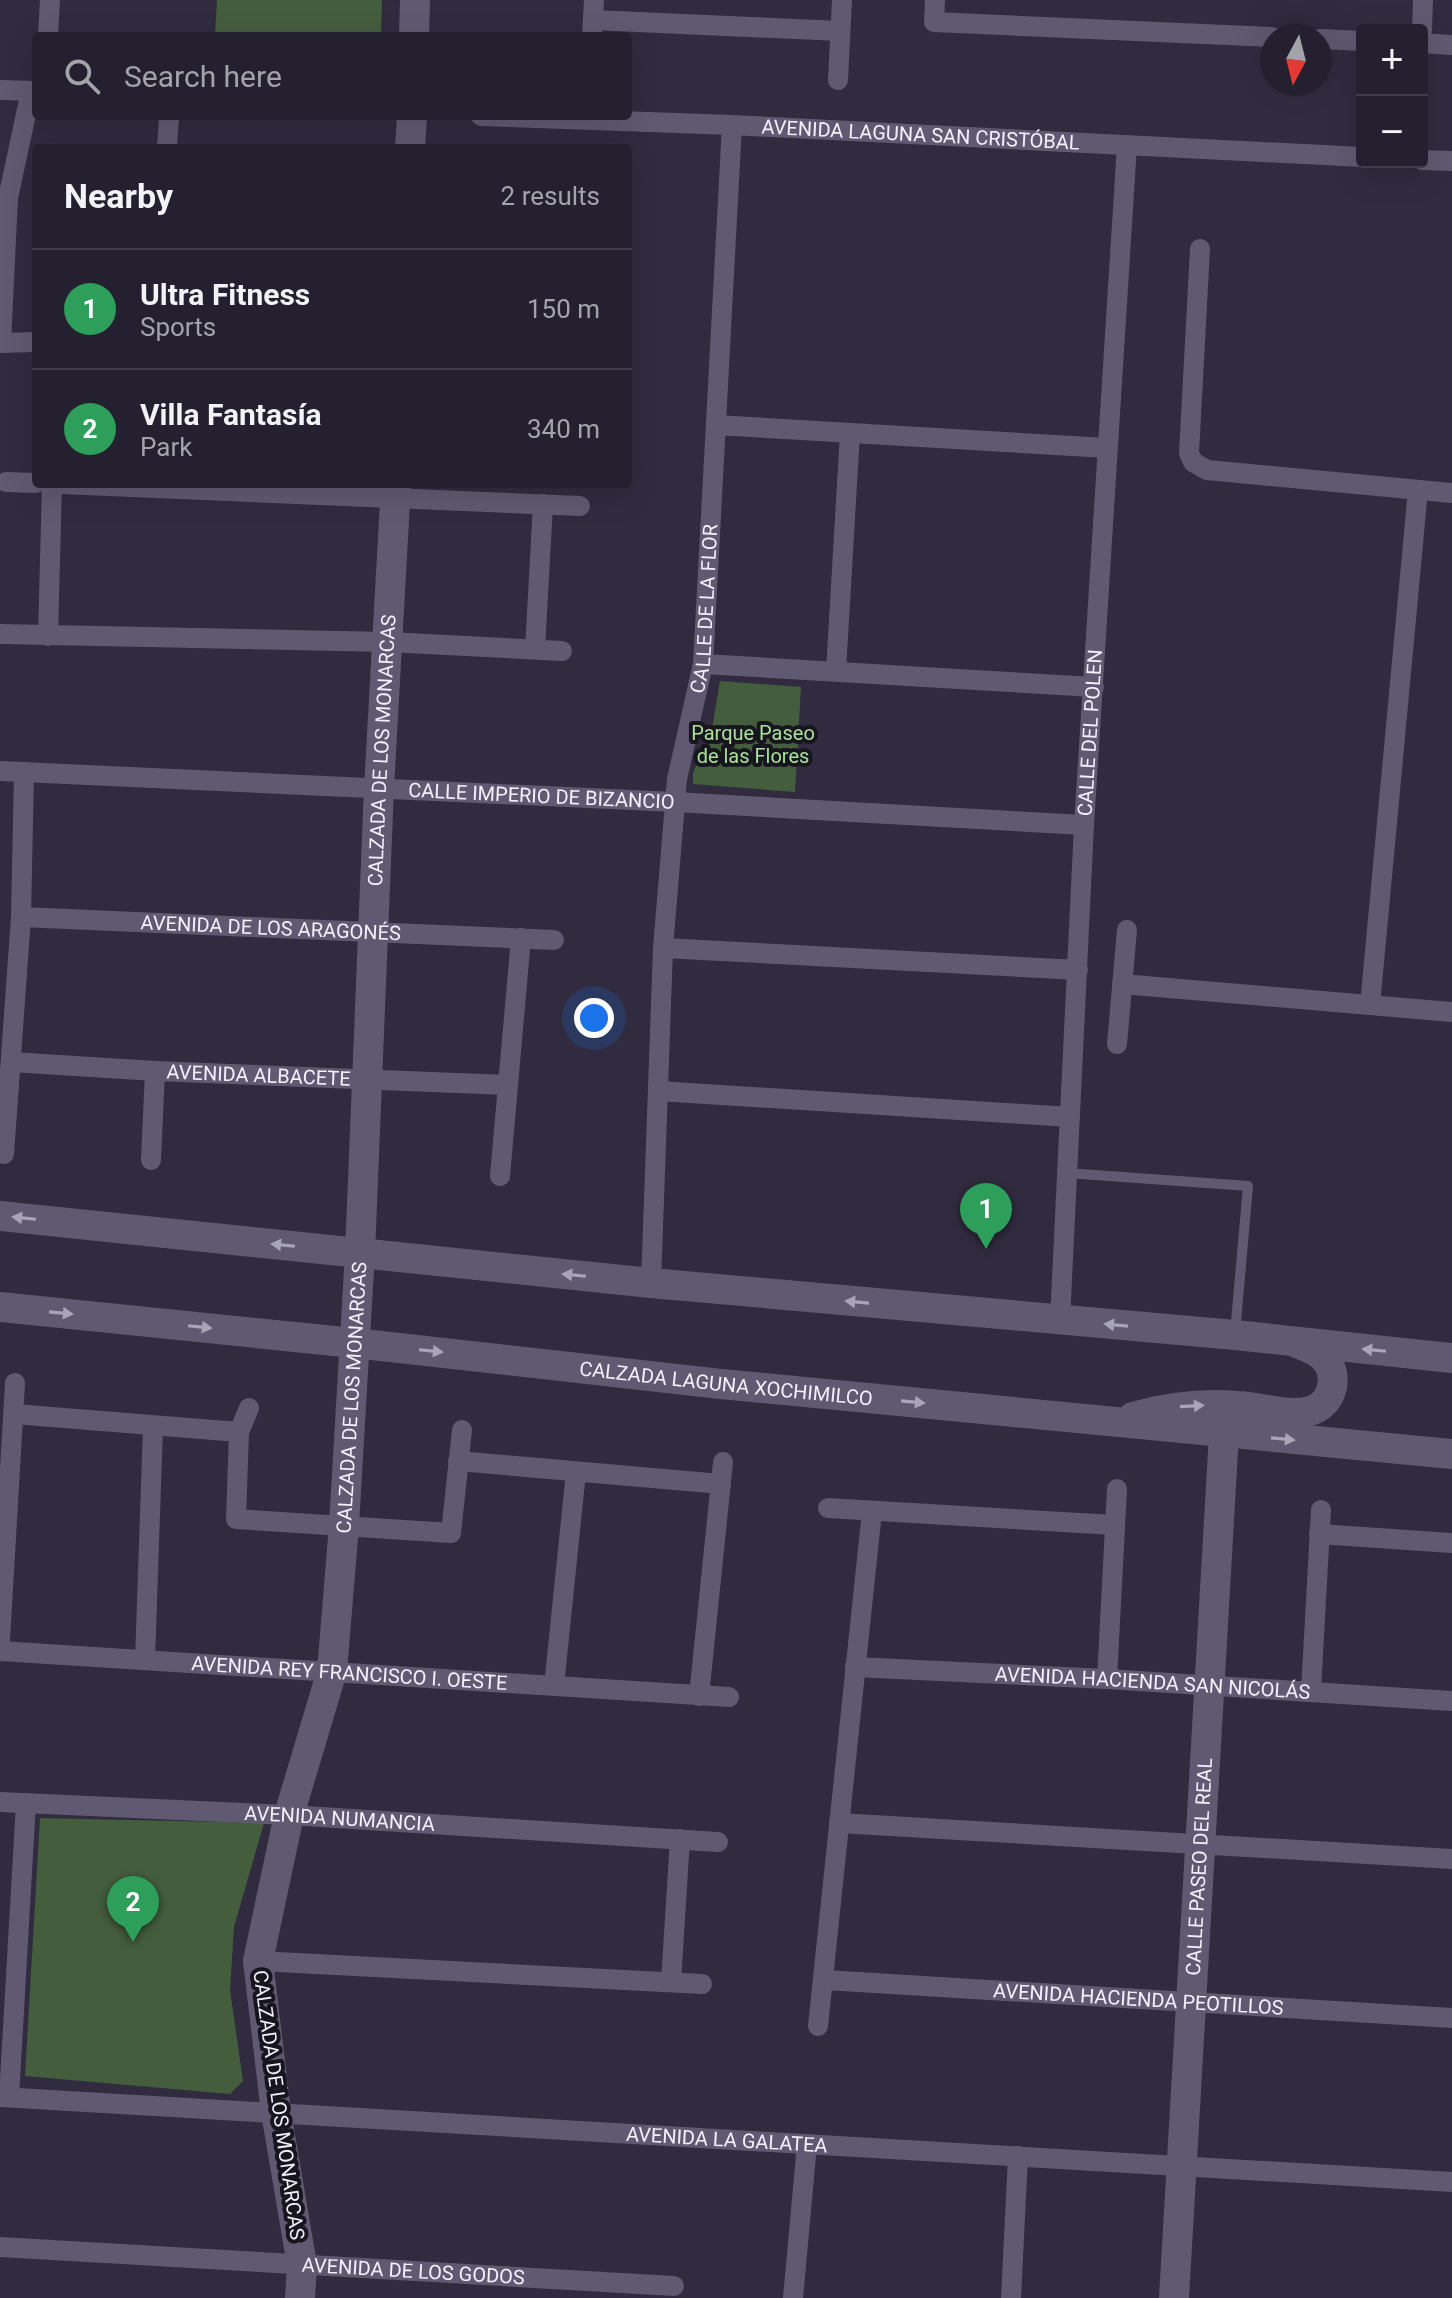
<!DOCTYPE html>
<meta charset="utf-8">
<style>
body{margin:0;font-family:Roboto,sans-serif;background:#2c2837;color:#f1f3f6}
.controls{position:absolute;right:24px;top:24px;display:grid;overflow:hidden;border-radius:8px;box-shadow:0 8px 32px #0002}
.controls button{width:72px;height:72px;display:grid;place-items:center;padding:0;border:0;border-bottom:2px solid #413e4b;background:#24202f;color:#f1f3f6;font:40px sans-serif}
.compass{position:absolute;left:1260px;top:24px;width:72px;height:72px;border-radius:50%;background:#24202f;box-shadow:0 8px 32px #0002;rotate:187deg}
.you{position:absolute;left:594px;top:1018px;width:28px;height:28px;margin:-20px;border:6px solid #fff;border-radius:50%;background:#1a73e8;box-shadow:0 0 0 12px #1a73e833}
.badge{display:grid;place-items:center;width:52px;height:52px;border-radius:50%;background:#d93025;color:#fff;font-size:26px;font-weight:700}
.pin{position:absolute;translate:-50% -66px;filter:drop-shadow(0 2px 4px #0008)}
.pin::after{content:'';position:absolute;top:42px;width:28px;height:24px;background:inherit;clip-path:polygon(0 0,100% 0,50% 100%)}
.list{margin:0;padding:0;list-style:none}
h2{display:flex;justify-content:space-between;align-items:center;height:104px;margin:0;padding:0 32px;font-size:34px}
h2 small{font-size:26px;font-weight:400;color:#a3a3aa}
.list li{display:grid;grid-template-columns:52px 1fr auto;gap:24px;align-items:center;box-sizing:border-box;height:120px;padding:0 32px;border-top:2px solid #413e4b}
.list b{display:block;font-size:30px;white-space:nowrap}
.list p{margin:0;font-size:26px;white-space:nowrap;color:#a3a3aa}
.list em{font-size:26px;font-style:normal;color:#a3a3aa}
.icon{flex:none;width:44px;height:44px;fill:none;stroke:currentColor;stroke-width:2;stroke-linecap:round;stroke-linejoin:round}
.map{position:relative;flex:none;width:1452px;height:2298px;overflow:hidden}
.search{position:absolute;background:#24202f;box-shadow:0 8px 32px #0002;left:32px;top:32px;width:600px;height:88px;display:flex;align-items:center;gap:20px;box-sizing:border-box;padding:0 28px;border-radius:8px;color:#a3a3aa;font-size:30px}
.panel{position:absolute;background:#24202f;box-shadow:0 8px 32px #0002;left:32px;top:144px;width:600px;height:344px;border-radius:8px}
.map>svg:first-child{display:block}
.green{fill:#445d3d}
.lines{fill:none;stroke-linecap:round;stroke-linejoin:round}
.lane{stroke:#5f5a71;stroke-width:10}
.street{stroke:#5f5a71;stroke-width:20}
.secondary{stroke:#5f5a71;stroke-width:30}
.oneway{fill:#a9a5b8}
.labels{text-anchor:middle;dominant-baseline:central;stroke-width:8;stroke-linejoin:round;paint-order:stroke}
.street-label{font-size:20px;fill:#f3f0fe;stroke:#17151e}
.park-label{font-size:20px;fill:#aae09c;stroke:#17151e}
</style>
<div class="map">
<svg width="1452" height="2298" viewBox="0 0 1452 2298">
<rect width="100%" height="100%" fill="#302b3f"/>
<path class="green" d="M217 0H382L381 36H215Z
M720 681 801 687 795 792 693 784V773L712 729Z
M40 1818 264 1823 234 1927 230 1990 243 2081 230 2094 25 2076Z"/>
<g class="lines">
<path class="lane" d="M1067 1173 1248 1186 1235 1333"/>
<g class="street">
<path d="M935 0 934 22 1272 37"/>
<path d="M593 20 840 31"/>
<path d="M1422 30 1423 0"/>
<path d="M48 36 50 0"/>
<path d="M592 36 594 0"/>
<path d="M1320 39 1362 41"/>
<path d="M1422 43 1452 45"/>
<path d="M838 80 842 0"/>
<path d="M0 90 36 91"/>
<path id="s1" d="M481 116 732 125 1362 157"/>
<path d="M167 148 169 116"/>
<path d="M1422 160 1452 161"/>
<path d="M1200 249 1189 453 1193 462 1207 470 1452 493"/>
<path d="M0 343 36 342"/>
<path d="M1 343 8 198 31 91"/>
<path d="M716 425 1107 448"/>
<path d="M6 482 36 483"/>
<path d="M62 484 580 506"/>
<path d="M0 634 388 642 562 651"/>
<path d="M48 636 52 484"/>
<path d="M535 649 543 504"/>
<path d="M703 664 1094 687"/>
<path d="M836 671 850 433"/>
<path id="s2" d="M0 771 675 802 1084 825"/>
<path id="s3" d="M21 917 554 940"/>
<path d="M663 948 1078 970"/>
<path d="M1122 984 1452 1012"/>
<path d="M1370 1005 1418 490"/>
<path d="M1117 1044 1127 930"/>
<path id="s4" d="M11 1062 155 1071 508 1085"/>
<path d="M658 1091 1070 1117"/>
<path d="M4 1154 21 917 24 772"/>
<path d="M151 1160 155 1071"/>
<path d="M500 1176 521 938"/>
<path id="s5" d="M651 1283 663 948 677 779 703 664 732 125"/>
<path id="s6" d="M1060 1320 1084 825 1127 145"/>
<path d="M249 1408 239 1432 236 1519 451 1533 462 1430"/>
<path d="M14 1414 239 1432"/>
<path d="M458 1461 721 1484"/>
<path d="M828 1508 1114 1525"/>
<path d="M1319 1534 1452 1543"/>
<path d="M0 1640 15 1383"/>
<path id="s7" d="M0 1651 729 1697"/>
<path d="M145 1660 153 1427"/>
<path id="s8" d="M855 1667 1107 1679 1452 1701"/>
<path d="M1107 1679 1117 1489"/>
<path d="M554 1686 576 1472"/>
<path d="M1311 1691 1321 1510"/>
<path d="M699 1696 723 1462"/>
<path id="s9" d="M0 1802 289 1815 718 1842"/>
<path d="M839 1823 1452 1859"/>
<path d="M258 1961 702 1984"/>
<path id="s10" d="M825 1980 1452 2018"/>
<path d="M671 1982 680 1839"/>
<path d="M818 2026 872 1511"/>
<path id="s11" d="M0 2097 1452 2182"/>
<path d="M9 2097 26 1803"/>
<path id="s12" d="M0 2247 674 2286"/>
<path d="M793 2298 807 2144"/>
<path d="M1011 2298 1018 2156"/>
</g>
<g class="secondary">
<path d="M414 36 415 0"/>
<path d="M410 148 412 116"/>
<path d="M0 1216 651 1283 1235 1335 1452 1358"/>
<path id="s13" d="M0 1307 354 1343 721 1384 1452 1454"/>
<path d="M1133 1417C1168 1407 1202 1403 1238 1406 1261 1407 1291 1418 1313 1410 1334 1402 1339 1373 1324 1358 1318 1351 1306 1347 1297 1343"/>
<path id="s14" d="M300 2298 302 2265 276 2112 258 1961 289 1815 332 1671 344 1525 360 1253 379 788 396 484"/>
<path id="s15" d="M1174 2298 1224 1434"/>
</g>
</g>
<defs><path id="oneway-solid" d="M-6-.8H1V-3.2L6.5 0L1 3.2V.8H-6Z" transform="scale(2)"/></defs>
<g class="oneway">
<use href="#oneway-solid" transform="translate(24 1218) rotate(-174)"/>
<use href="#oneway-solid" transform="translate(283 1245) rotate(-174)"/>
<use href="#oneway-solid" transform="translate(574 1275) rotate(-174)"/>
<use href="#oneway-solid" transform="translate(857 1302) rotate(-175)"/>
<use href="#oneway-solid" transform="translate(61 1313) rotate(5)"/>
<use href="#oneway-solid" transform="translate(1116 1325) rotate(-175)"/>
<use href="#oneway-solid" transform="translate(200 1327) rotate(6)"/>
<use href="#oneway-solid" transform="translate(1374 1350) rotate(-174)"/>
<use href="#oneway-solid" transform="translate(431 1351) rotate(6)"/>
<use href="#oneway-solid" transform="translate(913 1402) rotate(5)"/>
<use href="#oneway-solid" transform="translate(1192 1406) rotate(-3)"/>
<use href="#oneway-solid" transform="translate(1283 1439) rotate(5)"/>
</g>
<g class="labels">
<g class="street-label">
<text stroke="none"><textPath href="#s1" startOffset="440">AVENIDA LAGUNA SAN CRISTÓBAL</textPath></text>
<text stroke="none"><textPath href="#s5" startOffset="678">CALLE DE LA FLOR</textPath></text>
<text stroke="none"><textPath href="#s6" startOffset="588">CALLE DEL POLEN</textPath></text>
<text stroke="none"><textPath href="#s14" startOffset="1562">CALZADA DE LOS MONARCAS</textPath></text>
<text stroke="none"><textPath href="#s2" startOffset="542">CALLE IMPERIO DE BIZANCIO</textPath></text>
<text stroke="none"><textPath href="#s3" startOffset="250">AVENIDA DE LOS ARAGONÉS</textPath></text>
<text stroke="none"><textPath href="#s4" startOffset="248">AVENIDA ALBACETE</textPath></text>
<text stroke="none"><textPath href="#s13" startOffset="730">CALZADA LAGUNA XOCHIMILCO</textPath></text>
<text stroke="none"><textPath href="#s14" startOffset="914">CALZADA DE LOS MONARCAS</textPath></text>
<text stroke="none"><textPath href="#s7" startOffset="350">AVENIDA REY FRANCISCO I. OESTE</textPath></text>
<text stroke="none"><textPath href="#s8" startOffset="298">AVENIDA HACIENDA SAN NICOLÁS</textPath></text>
<text stroke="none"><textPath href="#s9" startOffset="340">AVENIDA NUMANCIA</textPath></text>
<text stroke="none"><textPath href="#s15" startOffset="432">CALLE PASEO DEL REAL</textPath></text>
<text stroke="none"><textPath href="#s10" startOffset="314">AVENIDA HACIENDA PEOTILLOS</textPath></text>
<text transform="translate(279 2105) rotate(82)">CALZADA DE LOS MONARCAS</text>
<text stroke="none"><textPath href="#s11" startOffset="728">AVENIDA LA GALATEA</textPath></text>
<text stroke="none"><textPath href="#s12" startOffset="414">AVENIDA DE LOS GODOS</textPath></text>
</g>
<g class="park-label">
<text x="753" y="733">Parque Paseo<tspan x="753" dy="23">de las Flores</tspan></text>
</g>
</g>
</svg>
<div class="controls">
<button>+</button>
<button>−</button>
</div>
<svg class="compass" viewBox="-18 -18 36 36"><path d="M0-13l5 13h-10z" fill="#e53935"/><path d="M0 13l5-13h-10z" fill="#a3a3aa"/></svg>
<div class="you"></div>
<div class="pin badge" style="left:986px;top:1249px;background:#2e9e5b">1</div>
<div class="pin badge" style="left:133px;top:1942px;background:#2e9e5b">2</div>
<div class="search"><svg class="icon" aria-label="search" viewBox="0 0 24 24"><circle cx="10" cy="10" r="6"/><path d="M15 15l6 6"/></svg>Search here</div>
<section class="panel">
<h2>Nearby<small>2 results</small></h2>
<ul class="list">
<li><span class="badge" style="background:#2e9e5b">1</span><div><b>Ultra Fitness</b><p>Sports</p></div><em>150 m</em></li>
<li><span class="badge" style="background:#2e9e5b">2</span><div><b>Villa Fantasía</b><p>Park</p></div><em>340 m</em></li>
</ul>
</section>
</div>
